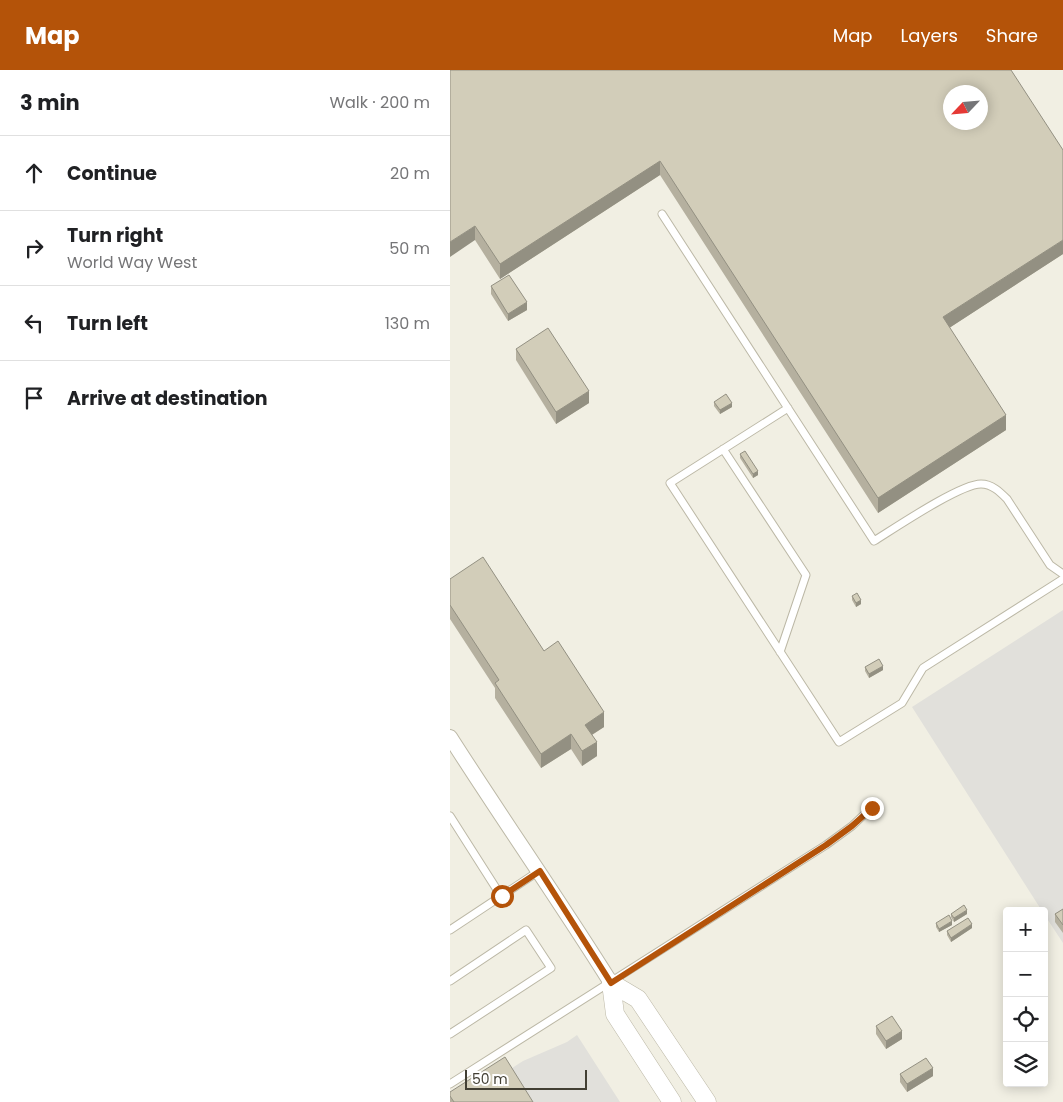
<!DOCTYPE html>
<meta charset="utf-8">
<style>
body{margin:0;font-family:Poppins,sans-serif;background:#f6f6f6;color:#202124}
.controls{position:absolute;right:15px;bottom:15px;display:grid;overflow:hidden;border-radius:5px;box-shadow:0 2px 12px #0003}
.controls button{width:45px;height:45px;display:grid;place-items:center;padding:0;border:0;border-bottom:1px solid #e0e0e0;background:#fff;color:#202124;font:25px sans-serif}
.compass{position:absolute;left:493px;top:15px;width:45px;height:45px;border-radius:50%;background:#fff;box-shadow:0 2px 12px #0003;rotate:244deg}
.scale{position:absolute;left:15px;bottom:12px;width:122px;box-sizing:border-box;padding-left:5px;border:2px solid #423f33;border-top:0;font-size:14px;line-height:18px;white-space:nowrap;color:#423f33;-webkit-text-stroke:4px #fff;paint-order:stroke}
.stop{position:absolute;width:15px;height:15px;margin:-11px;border:4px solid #b45309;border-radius:50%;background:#fff}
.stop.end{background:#b45309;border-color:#fff;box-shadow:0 1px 5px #0008}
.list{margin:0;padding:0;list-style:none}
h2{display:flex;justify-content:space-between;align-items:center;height:65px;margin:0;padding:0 20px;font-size:21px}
h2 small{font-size:16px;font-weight:400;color:#757577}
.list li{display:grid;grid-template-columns:32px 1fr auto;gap:15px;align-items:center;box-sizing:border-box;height:75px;padding:0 20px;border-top:1px solid #e0e0e0}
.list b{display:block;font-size:19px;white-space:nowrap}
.list p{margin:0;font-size:16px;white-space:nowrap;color:#757577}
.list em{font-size:16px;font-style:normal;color:#757577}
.icon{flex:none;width:28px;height:28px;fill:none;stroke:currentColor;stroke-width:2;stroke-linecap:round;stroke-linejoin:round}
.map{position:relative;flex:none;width:613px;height:1032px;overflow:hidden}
header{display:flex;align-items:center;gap:30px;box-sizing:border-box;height:70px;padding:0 25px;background:#b45309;color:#fff}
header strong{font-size:24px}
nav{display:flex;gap:28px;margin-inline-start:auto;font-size:18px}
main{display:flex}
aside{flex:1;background:#fff}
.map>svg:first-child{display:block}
.parking{fill:#e1e0db}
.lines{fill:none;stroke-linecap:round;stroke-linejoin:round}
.service-casing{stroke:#bcb8a6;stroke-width:9}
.minor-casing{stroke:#bcb8a6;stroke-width:16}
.tertiary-casing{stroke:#bcb8a6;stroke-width:19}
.service{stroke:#fff;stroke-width:7}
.minor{stroke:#fff;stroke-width:14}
.tertiary{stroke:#fff;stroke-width:18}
.wall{fill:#b5b09f}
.shaded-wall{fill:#939082}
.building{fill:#d2cdb9;stroke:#939082;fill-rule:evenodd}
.route{stroke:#b45309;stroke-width:6}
</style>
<header>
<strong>Map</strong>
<nav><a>Map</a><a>Layers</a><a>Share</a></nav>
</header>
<main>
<aside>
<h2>3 min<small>Walk · 200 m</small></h2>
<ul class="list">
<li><svg class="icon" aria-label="ahead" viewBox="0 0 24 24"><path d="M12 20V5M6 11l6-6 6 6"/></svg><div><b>Continue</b></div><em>20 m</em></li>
<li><svg class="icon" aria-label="right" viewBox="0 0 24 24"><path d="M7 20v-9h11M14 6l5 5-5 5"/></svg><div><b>Turn right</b><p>World Way West</p></div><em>50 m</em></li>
<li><svg class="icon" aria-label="left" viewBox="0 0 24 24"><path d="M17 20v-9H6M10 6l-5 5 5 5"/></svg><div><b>Turn left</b></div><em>130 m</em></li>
<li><svg class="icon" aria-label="arrive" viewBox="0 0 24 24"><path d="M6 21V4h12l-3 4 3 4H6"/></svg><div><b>Arrive at destination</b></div></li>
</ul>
</aside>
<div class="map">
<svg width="613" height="1032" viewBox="0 0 613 1032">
<rect width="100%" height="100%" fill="#f1efe3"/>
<path class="parking" d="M613 540V873L594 844V841H592L462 637Z
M127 965 170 1032H80L59 1000 73 991 117 972Z"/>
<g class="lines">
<defs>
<path id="service" d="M212 144 424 471C445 458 510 414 531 414 542 414 550 422 557 429L600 495 613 504
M338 338 220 413 389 672 452 633 473 598 613 509
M273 379 356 505 330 582
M0 746 51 826
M0 860 89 801
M0 911 76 860 101 898 0 964
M0 1014 376 775 402 756 421 738"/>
<path id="minor" d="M0 667C53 750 109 830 161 913"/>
<path id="tertiary" d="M161 913 188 929 257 1032
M161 913 165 944 222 1032"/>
</defs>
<use href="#service" class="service-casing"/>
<use href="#minor" class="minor-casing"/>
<use href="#tertiary" class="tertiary-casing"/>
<use href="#service" class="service"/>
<use href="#minor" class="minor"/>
<use href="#tertiary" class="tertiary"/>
</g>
<path class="wall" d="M0 0 613 184 499 258 556 360 428 443 210 105 50 209 25 170Z
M41 216 77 240 58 251 41 224Z
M66 279 139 333 106 354 66 290Z
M264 332 282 337 270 344 264 336Z
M290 384 308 405 303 408 290 388Z
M0 509 94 581 154 657 142 665 147 686 132 696 121 679 91 698 45 628V618L0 549Z
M402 526 411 534 406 537 402 530Z
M415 597 433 600 419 608 415 601Z
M613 839V863L605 852V844Z
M501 844H517L504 852 501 847Z
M486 853 502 855 489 862 486 857Z
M522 858 501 872 497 865V861Z
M426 956 452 969 436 979 426 964Z
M450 1004 483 1006 457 1022 450 1012Z
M0 1022 83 1032H0Z"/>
<path class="shaded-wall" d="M210 91V105L50 209V194Z
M25 156V170L0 187V172Z
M613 170V184L493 262V247Z
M77 232V240L58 251V244Z
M139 321V333L106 354V342Z
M282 333V337L270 344V340Z
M556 345V360L428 443V428Z
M308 401V405L303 408V404Z
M411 530V534L406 537V533Z
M433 596V600L419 608V604Z
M154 642V657L135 669V655Z
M121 664V679L91 698V684Z
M147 672V686L132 696V681Z
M517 840V844L504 852V848Z
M502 851V855L489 862V859Z
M522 854V858L501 872V868Z
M452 961V969L436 979V971Z
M483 998V1006L457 1022V1014Z"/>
<path class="building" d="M0 0H561L613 80V170L493 247 556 345 428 428 210 91 50 194 25 156 0 172ZM500 22H530V52H500Z
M59 205 77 232 58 244 41 216Z
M98 258 139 321 106 342 66 279Z
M276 324 282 333 270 340 264 332Z
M295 381 308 401 303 404 290 384Z
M33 487 94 581 108 571 154 642 135 655 147 672 132 681 121 664 91 684 45 613 49 610 0 535V509Z
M407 523 411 530 406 533 402 526Z
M429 589 433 596 419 604 415 597Z
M514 835 517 840 504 848 501 844Z
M613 839V855L605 844Z
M499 845 502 851 489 859 486 853Z
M518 848 522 854 501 868 497 861Z
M442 946 452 961 436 971 426 956Z
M55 987 83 1032H4L0 1026V1022Z
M476 988 483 998 457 1014 450 1004Z"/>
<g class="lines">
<path class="route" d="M52 826 90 801 161 913 376 775 402 756 422 738"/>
</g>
</svg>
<div class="controls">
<button>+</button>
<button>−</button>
<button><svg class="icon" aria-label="locate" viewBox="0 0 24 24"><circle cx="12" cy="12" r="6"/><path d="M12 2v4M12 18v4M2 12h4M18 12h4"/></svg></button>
<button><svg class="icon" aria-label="layers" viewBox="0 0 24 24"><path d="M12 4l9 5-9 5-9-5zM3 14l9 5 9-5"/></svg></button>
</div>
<svg class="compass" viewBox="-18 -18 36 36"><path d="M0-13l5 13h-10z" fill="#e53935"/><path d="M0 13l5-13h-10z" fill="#757577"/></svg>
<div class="scale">50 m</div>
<div class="stop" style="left:52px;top:826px"></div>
<div class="stop end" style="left:422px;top:738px"></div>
</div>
</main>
